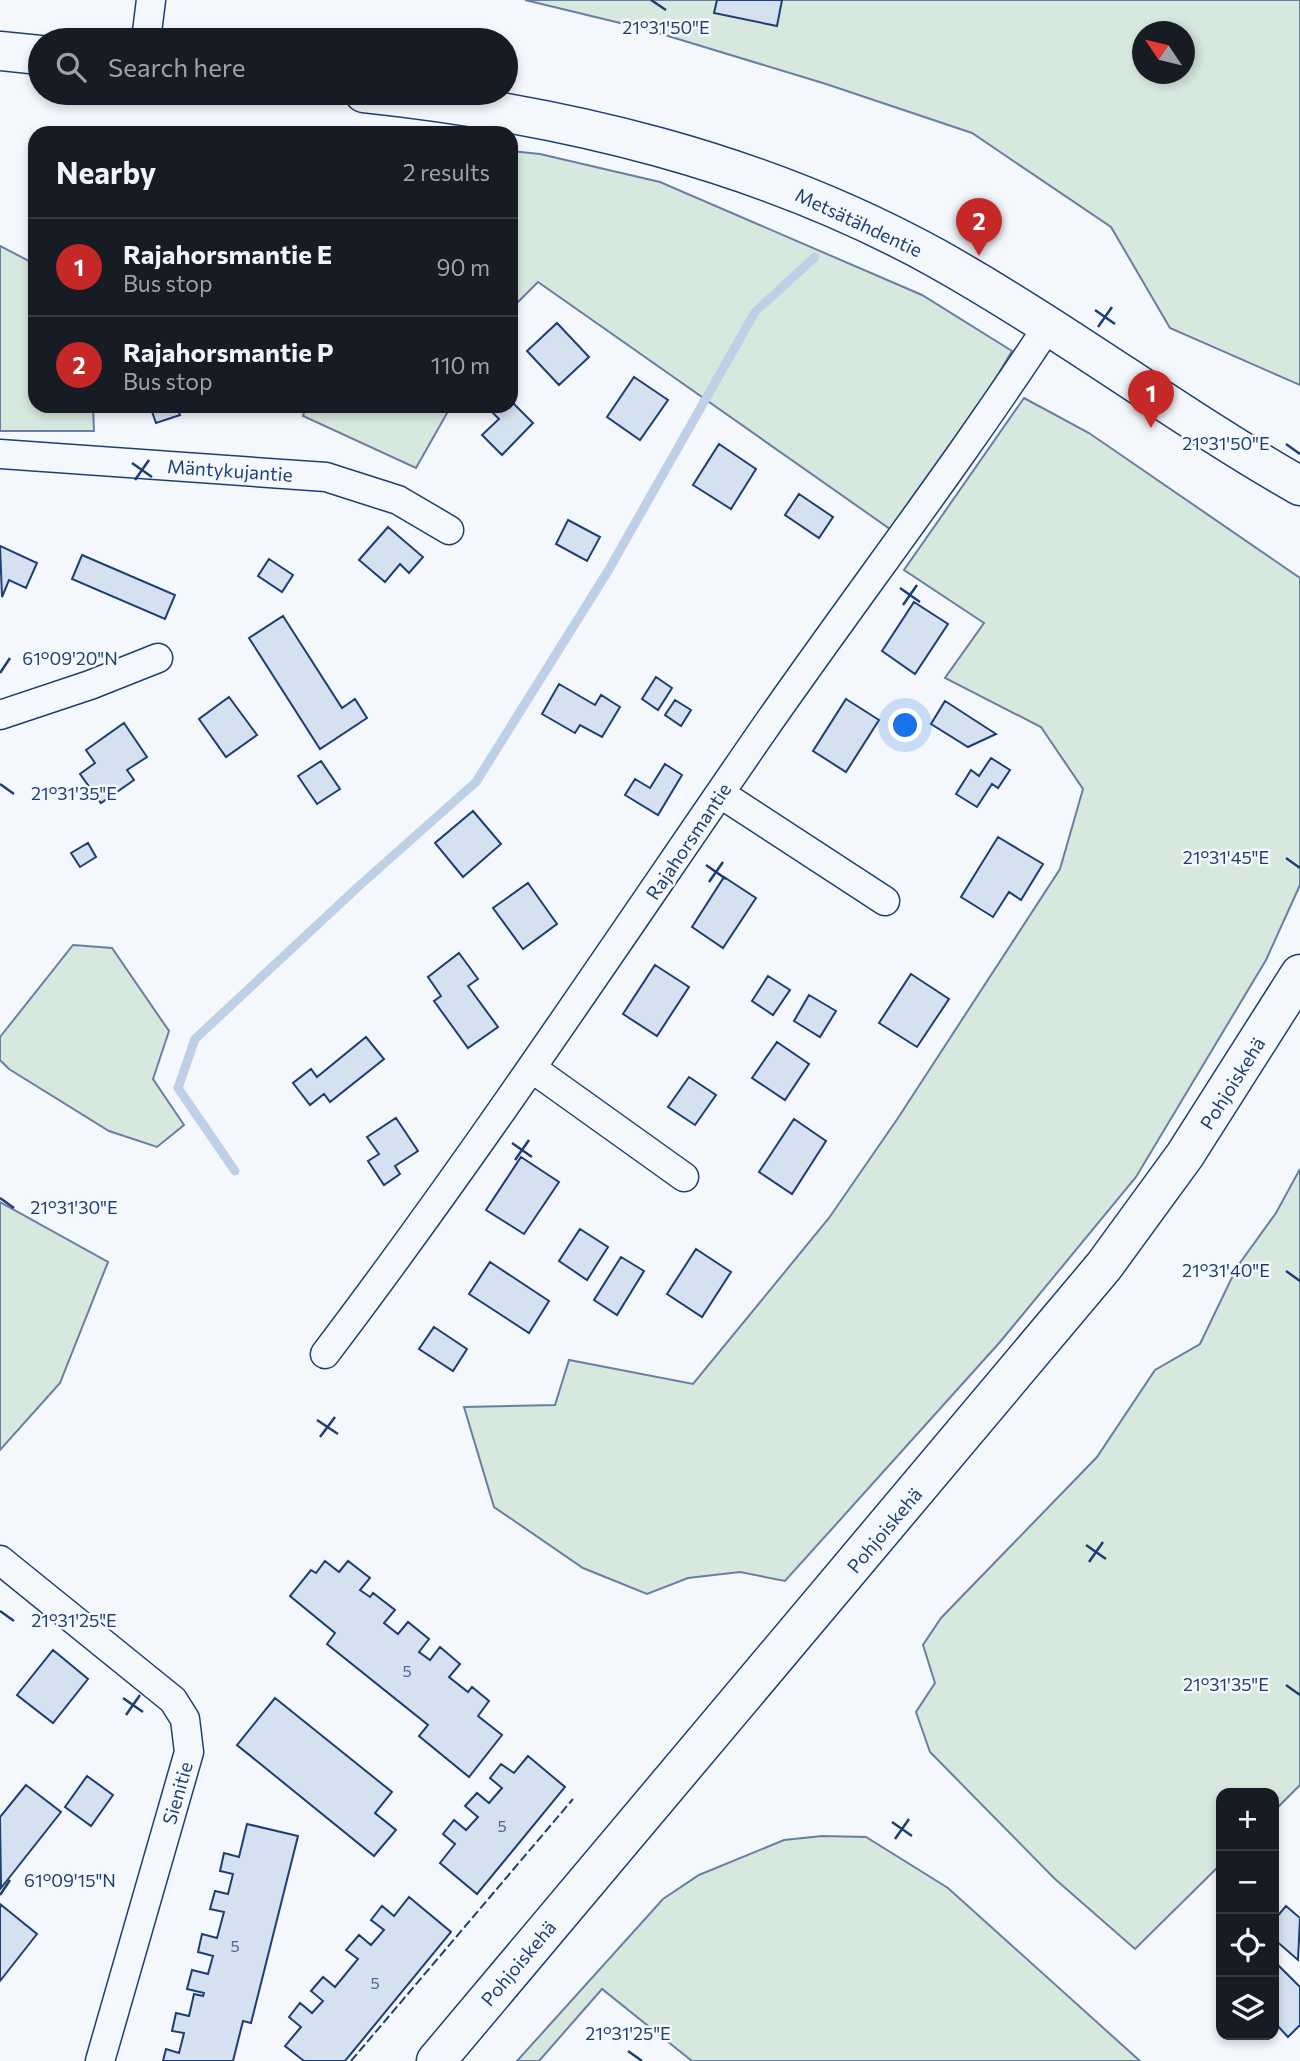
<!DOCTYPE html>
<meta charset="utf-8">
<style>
body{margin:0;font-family:Commissioner,sans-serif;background:#242831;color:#f1f3f6}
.controls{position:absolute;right:21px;bottom:21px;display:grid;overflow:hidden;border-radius:14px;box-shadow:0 4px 10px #0003}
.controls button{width:63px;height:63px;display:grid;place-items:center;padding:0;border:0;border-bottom:2px solid #363941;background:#171b24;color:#f1f3f6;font:35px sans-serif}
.compass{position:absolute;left:1132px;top:21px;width:63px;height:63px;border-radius:50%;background:#171b24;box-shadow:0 4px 10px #0003;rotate:305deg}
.you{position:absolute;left:906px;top:726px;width:24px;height:24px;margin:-18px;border:5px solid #fff;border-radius:50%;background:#1a73e8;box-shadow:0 0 0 10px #1a73e833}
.badge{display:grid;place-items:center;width:46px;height:46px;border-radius:50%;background:#c62828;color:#fff;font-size:23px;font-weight:700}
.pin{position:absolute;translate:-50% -58px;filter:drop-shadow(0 2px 4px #0008)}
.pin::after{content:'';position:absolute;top:37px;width:24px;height:21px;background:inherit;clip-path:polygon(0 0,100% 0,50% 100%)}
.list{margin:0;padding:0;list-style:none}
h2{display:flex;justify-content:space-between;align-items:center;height:91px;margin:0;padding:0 28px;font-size:30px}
h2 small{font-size:23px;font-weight:400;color:#9ea1a6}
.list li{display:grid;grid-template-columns:46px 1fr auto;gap:21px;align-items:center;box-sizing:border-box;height:98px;padding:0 28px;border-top:2px solid #363941}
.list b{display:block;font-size:26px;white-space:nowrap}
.list p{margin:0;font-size:23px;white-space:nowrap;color:#9ea1a6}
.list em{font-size:23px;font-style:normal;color:#9ea1a6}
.icon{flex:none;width:38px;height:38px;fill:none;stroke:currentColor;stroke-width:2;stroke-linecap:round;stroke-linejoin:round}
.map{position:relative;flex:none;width:1300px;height:2061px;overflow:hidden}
.search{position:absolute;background:#171b24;box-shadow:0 4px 10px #0003;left:28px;top:28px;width:490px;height:77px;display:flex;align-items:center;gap:18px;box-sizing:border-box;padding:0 24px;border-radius:38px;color:#9ea1a6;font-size:26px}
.panel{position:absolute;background:#171b24;box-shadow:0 4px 10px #0003;left:28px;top:126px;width:490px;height:287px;border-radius:21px}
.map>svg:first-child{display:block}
.green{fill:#d7e8df;stroke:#687fa3;stroke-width:2;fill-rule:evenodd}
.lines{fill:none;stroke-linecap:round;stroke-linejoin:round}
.stream{stroke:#bed0e5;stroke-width:9}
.building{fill:#d5e0f0;stroke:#1d3f73;stroke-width:2}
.street-casing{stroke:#1d3f73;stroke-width:31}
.secondary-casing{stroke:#1d3f73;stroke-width:41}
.street{stroke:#f4f7fb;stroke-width:28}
.secondary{stroke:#f4f7fb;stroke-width:38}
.fence{stroke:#1d3f73;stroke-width:2;stroke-dasharray:9 3.5;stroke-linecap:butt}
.ticks{fill:none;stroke:#1d3f73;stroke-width:2.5}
.labels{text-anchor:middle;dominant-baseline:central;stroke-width:5;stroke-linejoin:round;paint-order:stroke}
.number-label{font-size:16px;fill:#4b6792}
.street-label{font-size:19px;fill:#1d3f73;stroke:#f4f7fb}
.ticks-label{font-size:18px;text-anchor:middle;fill:#1d3f73;stroke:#f4f7fb;stroke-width:5;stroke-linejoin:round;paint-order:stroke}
</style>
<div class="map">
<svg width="1300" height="2061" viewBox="0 0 1300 2061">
<rect width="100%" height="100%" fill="#f4f7fb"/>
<path class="green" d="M525 0H1300V385L1170 328 1111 227 972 133 826 84 645 29ZM1142 32H1184V74H1142Z
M511 151 540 154 660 182 922 295 1012 351 990 388 890 529 538 282 511 309Z
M0 246 35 264V406H93L94 431H0Z
M1024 398 1089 433 1300 578V885L1266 960 1136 1177 1000 1342 785 1581 740 1572 688 1578 647 1594 583 1568 494 1507 464 1407 555 1405 569 1360 693 1384 829 1218 898 1118 1060 869 1083 789 1041 727 945 678 984 623 904 570Z
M306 406H451L416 468 303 416Z
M73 945 112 948 169 1031 153 1079 184 1125 157 1147 109 1131 9 1069 0 1060V1037Z
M1300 1169V1785L1274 1811V1793H1221V1864L1135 1949 1055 1879 930 1752 916 1712 935 1683 923 1645 941 1618 1097 1457 1155 1370 1200 1344 1237 1267 1276 1213Z
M0 1202 108 1262 60 1383 0 1450Z
M822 1836 866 1837 948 1888 1140 2061H692L602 1989 539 2061H517L663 1899 699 1875 784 1840Z"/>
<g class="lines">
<path class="stream" d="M235 1171 178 1088 195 1039 359 886 476 782 608 571 755 312 815 257"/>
</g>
<path class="building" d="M717 0H782L777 26 714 13Z
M557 323 589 357 559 385 527 351Z
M634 377 668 400 640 440 607 417Z
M511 401 533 423 502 455 482 435 499 419 486 406H511Z
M150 406H177L180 415 156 423Z
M719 444 756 469 731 509 693 485Z
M799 494 833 517 819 538 785 515Z
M568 520 600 537 587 561 556 544Z
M388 527 423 557 409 573 400 564 385 582 359 560Z
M0 546 37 563 26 588 9 580 2 597Z
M82 555 175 595 165 619 72 579Z
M269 559 293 575 282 592 258 576Z
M914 602 948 624 915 674 882 651Z
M283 616 342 708 355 699 367 718 320 749 249 638Z
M656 677 672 688 658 710 642 699Z
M559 684 595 705 601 695 620 707 602 737 580 725 575 733 542 714Z
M229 697 257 735 226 757 199 719Z
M846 699 879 720 846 772 813 751Z
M675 700 691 710 681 726 665 715Z
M945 701 996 734 968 747 931 724Z
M124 723 147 757 127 770 134 780 101 803 80 774 95 763 86 750Z
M991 758 1010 770 998 788 992 784 977 807 956 794 971 770 979 776Z
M321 761 340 789 317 804 298 776Z
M665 764 682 775 658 815 625 795 635 779 650 788Z
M473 811 501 844 463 877 435 843Z
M998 837 1043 864 1021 900 1009 892 993 917 961 897Z
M88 843 96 857 80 867 71 853Z
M724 877 756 898 723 948 692 927Z
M528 883 557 924 523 949 493 908Z
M459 953 478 979 468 986 498 1027 468 1048 434 1001 441 996 428 977Z
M655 965 689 987 657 1036 623 1014Z
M911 974 949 999 917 1047 879 1023Z
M768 976 790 990 773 1015 752 1001Z
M809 995 836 1011 820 1037 794 1021Z
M366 1037 384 1059 330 1102 324 1094 310 1105 293 1083 311 1069 317 1077Z
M777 1042 809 1064 785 1100 752 1078Z
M689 1077 716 1095 695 1125 668 1107Z
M396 1118 418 1151 395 1166 400 1174 384 1185 368 1161 379 1154 367 1137Z
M794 1119 826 1141 792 1194 759 1172Z
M521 1157 559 1182 524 1234 486 1210Z
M580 1229 608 1247 587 1280 559 1261Z
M696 1249 731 1272 702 1317 667 1294Z
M621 1257 644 1271 617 1315 594 1300Z
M490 1262 549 1301 529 1333 469 1294Z
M434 1327 467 1349 453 1371 419 1349Z
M325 1561 339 1572 348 1561 370 1578 360 1590 370 1597 373 1593 395 1610 384 1623 398 1634 408 1622 429 1639 419 1652 430 1660 440 1647 460 1664 449 1677 468 1692 472 1687 489 1701 478 1716 502 1735 469 1777 419 1736 428 1725 327 1644 335 1633 290 1596 311 1570 316 1573Z
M53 1650 88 1679 53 1723 17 1695Z
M275 1698 392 1792 375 1813 396 1830 374 1856 237 1745Z
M528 1756 565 1787 477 1894 440 1863 455 1844 443 1834 454 1820 466 1830 478 1817 465 1806 477 1793 489 1803 502 1788 490 1778 501 1764 514 1773Z
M87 1776 113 1795 91 1826 65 1807Z
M26 1785 61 1812 1 1888 0 1817Z
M247 1824 298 1836 251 2023 243 2021 233 2061H163L166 2049 179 2053 184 2033 172 2031 176 2013 189 2016 194 1994 203 1996 204 1993 187 1989 192 1970 208 1974 213 1956 198 1952 202 1934 217 1938 224 1912 210 1909 215 1891 228 1894 233 1874 220 1871 224 1853 239 1857Z
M409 1897 451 1932 345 2061H304L285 2046 301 2027 289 2017 300 2003 312 2013 323 2001 311 1991 323 1977 335 1987 358 1959 346 1950 359 1935 371 1945 384 1930 371 1920 382 1906 394 1916Z
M0 1904 37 1934 0 1981Z
M1286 1906 1300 1918 1298 1960 1274 1939V1920Z
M1274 1961 1300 1987V2025L1288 2037 1274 2022Z"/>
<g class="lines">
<defs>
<path id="street" d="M146 40 151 0
M0 454 326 477 398 500 449 530
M0 715 90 685 158 658
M721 794 885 901
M533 1069 684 1177
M325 1354C479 1151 619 939 764 729 858 594 958 464 1048 326
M0 1560 173 1700 185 1719 189 1752 100 2061"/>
<path id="secondary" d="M0 51 40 55
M364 93C563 114 760 161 936 258 1061 328 1176 415 1300 486
M436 2061 1104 1266 1185 1155 1300 974"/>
</defs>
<use href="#street" class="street-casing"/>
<use href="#secondary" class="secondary-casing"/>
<use href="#street" class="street"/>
<use href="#secondary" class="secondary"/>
<path class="fence" d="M351 2061 573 1799"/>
</g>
<path class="ticks" d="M651 0 666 10M1095 310 1115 324M1098 327 1112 307M1286 444 1300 454M132 463 152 477M135 480 149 460M900 588 920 602M903 605 917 585M0 673 10 658M0 784 14 794M1286 858 1300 868M706 865 726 879M709 882 723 862M512 1143 532 1157M515 1160 529 1140M0 1198 14 1208M1286 1271 1300 1281M317 1420 338 1434M320 1437 335 1417M1086 1545 1106 1559M1089 1562 1103 1542M0 1611 14 1621M1286 1685 1300 1695M123 1698 143 1712M126 1715 140 1695M892 1822 912 1836M895 1839 909 1819M0 1895 10 1880M628 2051 642 2061"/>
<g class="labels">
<g class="number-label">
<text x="407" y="1670">5</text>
<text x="502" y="1825">5</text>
<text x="235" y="1945">5</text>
<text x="375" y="1982">5</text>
</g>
<g class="street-label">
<text transform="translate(859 222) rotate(25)">Metsätähdentie</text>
<text transform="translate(230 470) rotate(4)">Mäntykujantie</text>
<text transform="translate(688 841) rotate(-56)">Rajahorsmantie</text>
<text transform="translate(1232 1083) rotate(-58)">Pohjoiskehä</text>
<text transform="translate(884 1530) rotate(-50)">Pohjoiskehä</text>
<text transform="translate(177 1793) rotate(-74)">Sienitie</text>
<text transform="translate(518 1963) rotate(-50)">Pohjoiskehä</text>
</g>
</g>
<g class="ticks-label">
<text x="666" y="34">21°31'50"E</text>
<text x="1226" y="450">21°31'50"E</text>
<text x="70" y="665">61°09'20"N</text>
<text x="74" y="800">21°31'35"E</text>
<text x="1226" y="864">21°31'45"E</text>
<text x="74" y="1214">21°31'30"E</text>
<text x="1226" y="1277">21°31'40"E</text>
<text x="74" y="1627">21°31'25"E</text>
<text x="1226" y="1691">21°31'35"E</text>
<text x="70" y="1887">61°09'15"N</text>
<text x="628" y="2040">21°31'25"E</text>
</g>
</svg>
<div class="controls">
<button>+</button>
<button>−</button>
<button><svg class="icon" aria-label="locate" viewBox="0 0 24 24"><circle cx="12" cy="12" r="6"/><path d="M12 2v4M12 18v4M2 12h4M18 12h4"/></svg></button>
<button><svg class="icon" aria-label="layers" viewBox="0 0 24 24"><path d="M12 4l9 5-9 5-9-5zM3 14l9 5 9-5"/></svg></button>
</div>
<svg class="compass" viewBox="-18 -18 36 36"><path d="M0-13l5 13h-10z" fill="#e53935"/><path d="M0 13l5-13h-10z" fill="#9ea1a6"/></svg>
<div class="you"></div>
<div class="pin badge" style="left:1151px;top:428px">1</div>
<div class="pin badge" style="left:979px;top:256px">2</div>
<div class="search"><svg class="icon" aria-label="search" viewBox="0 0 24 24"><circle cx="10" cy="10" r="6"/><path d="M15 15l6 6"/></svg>Search here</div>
<section class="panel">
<h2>Nearby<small>2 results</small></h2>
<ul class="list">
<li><span class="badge">1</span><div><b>Rajahorsmantie E</b><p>Bus stop</p></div><em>90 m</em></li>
<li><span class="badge">2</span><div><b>Rajahorsmantie P</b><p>Bus stop</p></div><em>110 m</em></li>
</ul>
</section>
</div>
